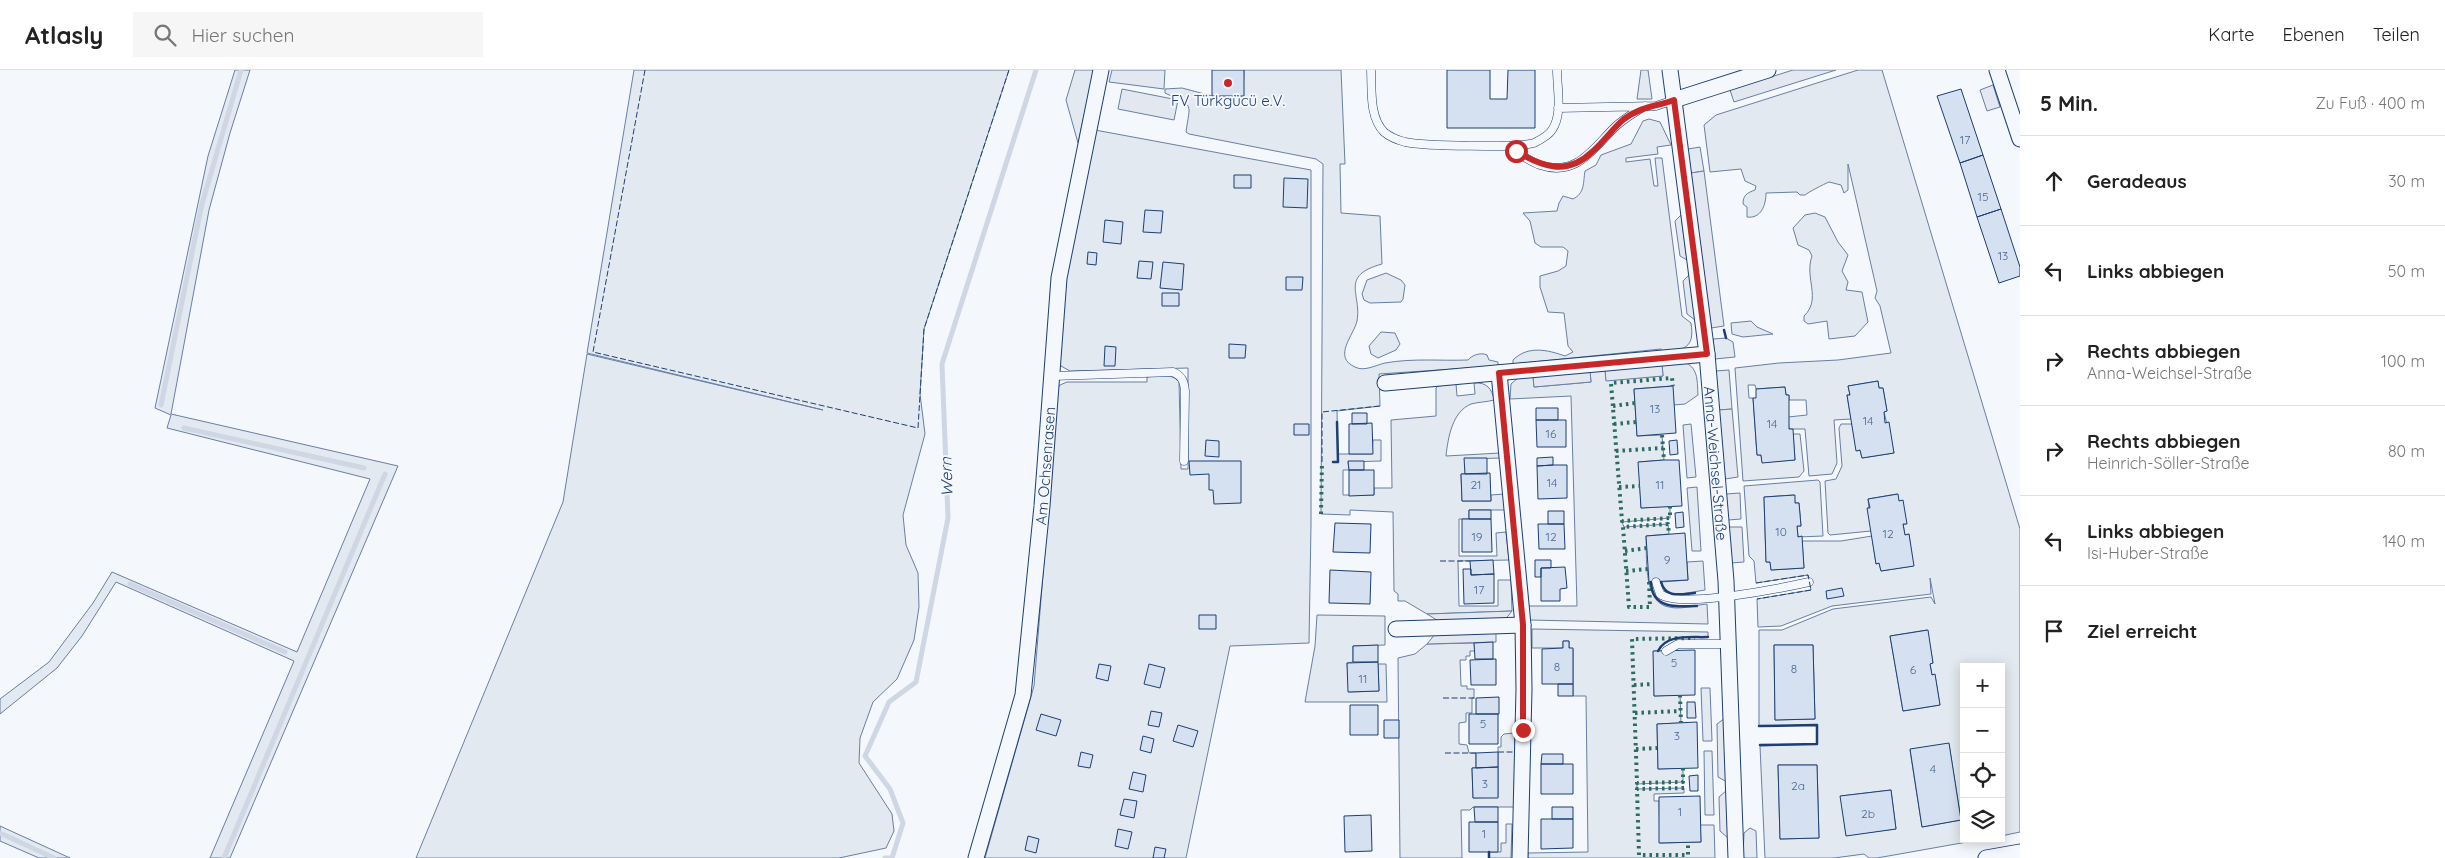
<!DOCTYPE html>
<html lang="de">
<meta charset="utf-8">
<style>
body{margin:0;font-family:Quicksand,sans-serif;background:#f6f6f6;color:#222}
.controls{position:absolute;right:15px;bottom:15px;display:grid;overflow:hidden;border-radius:0px;box-shadow:0 2px 12px #0003}
.controls button{width:45px;height:45px;display:grid;place-items:center;padding:0;border:0;border-bottom:1px solid #e0e0e0;background:#fff;color:#222;font:25px sans-serif}
.stop{position:absolute;width:15px;height:15px;margin:-11px;border:4px solid #c62828;border-radius:50%;background:#fff}
.stop.end{background:#c62828;border-color:#fff;box-shadow:0 1px 5px #0008}
.list{margin:0;padding:0;list-style:none}
h2{display:flex;justify-content:space-between;align-items:center;height:65px;margin:0;padding:0 20px;font-size:21px}
h2 small{font-size:16px;font-weight:400;color:#767676}
.list li{display:grid;grid-template-columns:32px 1fr auto;gap:15px;align-items:center;box-sizing:border-box;height:90px;padding:0 20px;border-top:1px solid #e0e0e0}
.list b{display:block;font-size:19px;white-space:nowrap}
.list p{margin:0;font-size:16px;white-space:nowrap;color:#767676}
.list em{font-size:16px;font-style:normal;color:#767676}
.icon{flex:none;width:28px;height:28px;fill:none;stroke:currentColor;stroke-width:2;stroke-linecap:round;stroke-linejoin:round}
.map{position:relative;flex:none;width:2020px;height:788px;overflow:hidden}
header{display:flex;align-items:center;gap:30px;box-sizing:border-box;height:70px;padding:0 25px;background:#fff;border-bottom:1px solid #e0e0e0}
header strong{font-size:24px}
nav{display:flex;gap:28px;margin-inline-start:auto;font-size:18px}
.search{width:350px;height:45px;background:#f6f6f6;display:flex;align-items:center;gap:12px;box-sizing:border-box;padding:0 18px;border-radius:0px;color:#767676;font-size:19px}
main{display:flex}
aside{flex:1;background:#fff}
.map>svg:first-child{display:block}
.green{fill:#e3e9f0;stroke:#687fa3;fill-rule:evenodd}
.parking{fill:#e3e8f0;stroke:#687fa3}
.lines{fill:none;stroke-linecap:round;stroke-linejoin:round}
.stream{stroke:#cfd7e4;stroke-width:5}
.building{fill:#d5e0f0;stroke:#1d3f73}
.service-casing{stroke:#1d3f73;stroke-width:9}
.minor-casing{stroke:#1d3f73;stroke-width:17}
.service{stroke:#f4f7fb;stroke-width:8}
.minor{stroke:#f4f7fb;stroke-width:15}
.hedge{stroke:#2c6c60;stroke-width:4;stroke-dasharray:2.5 4;stroke-linecap:butt}
.fence{stroke:#1d3f73;stroke-width:1;stroke-dasharray:6 2.5;stroke-linecap:butt}
.wall{stroke:#1d3f73;stroke-width:2.5}
.route{stroke:#c62828;stroke-width:6}
.poi-dot{fill:#c62828;stroke:#f4f7fb;stroke-width:2}
.labels{text-anchor:middle;dominant-baseline:central;stroke-width:4;stroke-linejoin:round;paint-order:stroke}
.number-label{font-size:12px;fill:#4b6792}
.poi-label{font-size:15px;fill:#1d3f73;stroke:#f4f7fb}
.street-label{font-size:15px;fill:#1d3f73;stroke:#f4f7fb}
.water-label{font-size:16px;font-style:italic;fill:#1d3f73;stroke:#f4f7fb}
</style>
<header>
<strong>Atlasly</strong>
<div class="search"><svg class="icon" aria-label="search" viewBox="0 0 24 24"><circle cx="10" cy="10" r="6"/><path d="M15 15l6 6"/></svg>Hier suchen</div>
<nav><a>Karte</a><a>Ebenen</a><a>Teilen</a></nav>
</header>
<main>
<div class="map">
<svg width="2020" height="788" viewBox="0 0 2020 788">
<rect width="100%" height="100%" fill="#f4f7fb"/>
<path class="green" d="M235 0H250L230 63 209 140 171 344 398 396 230 788H210L294 591 116 512 82 566 57 598 0 644V629L49 592 93 533 112 502 297 582 370 409 167 358 171 345 155 338 208 86Z
M634 0H1009L924 259 920 324 925 364 903 445 906 475 918 503 919 537 914 570 897 609 873 632 860 668 859 693 892 744 894 761 886 778 839 788H416L563 432 587 284 823 340 587 283Z
M1075 0H1094L1078 73 1066 30Z
M1244 0H1341L1345 94H1340L1341 143 1380 146 1382 194C1339 206 1362 224 1357 251 1354 265 1332 287 1355 297 1364 302 1376 295 1385 293 1413 288 1440 291 1468 290 1472 285 1481 282 1487 285L1489 290 1498 292V296L1379 304 1380 336 1337 341 1338 384H1372L1373 370H1381V391L1348 392 1349 400H1343V425H1374V418H1392L1391 350 1436 346V318L1438 316 1456 314 1457 326 1475 324 1474 313C1487 312 1492 319 1494 330 1487 332 1478 332 1471 334 1452 342 1448 368 1446 386L1500 383 1501 388 1465 389V404H1461L1462 431H1491V425L1504 424 1505 440H1469V449H1459V486H1497L1496 463 1506 462 1509 490 1458 491 1459 536H1498V510H1511L1512 541 1427 544 1405 531H1398V524L1394 521 1393 442 1350 440V445L1321 444 1323 94 1316 89 1189 64 1186 62C1190 32 1195 37 1165 23V19L1182 18 1212 26H1243Z
M1641 0H1648L1652 29H1637Z
M1858 0H1882L2020 459V762L2001 766V597H1964V769H1984L1877 788H1869L1864 784 1834 788H1765L1760 676 1817 674V655L1759 656V560H1782L1833 539 1931 527 1935 534 1930 508 1931 524 1832 536 1781 556 1758 557 1757 529 1811 520 1808 505 1756 513 1754 491 1749 486 1744 416 1818 410 1820 412 1823 466 1798 467 1797 456H1801L1799 433H1795L1794 425 1764 427 1766 492H1770L1771 500 1804 498 1802 471H1841L1872 466 1876 494 1879 493 1881 501 1913 496 1909 464 1905 465 1903 454H1906L1897 424 1868 429 1871 461 1830 465 1828 463 1825 411 1836 409 1842 396 1839 358 1841 354H1852L1857 381 1860 380 1862 388 1894 383 1884 342 1887 341 1883 318H1879L1878 311 1848 316 1850 325H1847L1851 349 1834 350 1837 393 1832 404 1809 406 1805 359H1789L1788 347 1807 345 1806 330H1789V325H1786L1785 317 1756 319 1755 315H1748L1749 328H1753L1757 385H1761L1762 392 1795 390 1793 364H1800L1804 401 1799 407 1743 411 1735 298 1779 293 1838 290 1891 283 1880 236 1875 228 1877 221 1848 94V120L1844 123 1841 115 1829 112C1824 114 1807 123 1805 125H1800L1797 122 1766 123C1766 135 1761 149 1747 147V137L1743 134C1743 125 1747 123 1755 120L1756 116 1745 111 1741 99 1710 102 1704 55 1716 45ZM1927 560 1933 593 1930 594 1932 605H1935L1940 635 1903 641 1890 566ZM1774 575H1813L1815 649 1775 650ZM1949 674 1961 750 1922 757 1910 680ZM1778 695H1817L1819 768 1780 769ZM1891 720 1896 759 1846 765 1841 726Z
M1649 49 1660 52 1671 75 1657 77 1658 84 1626 88V92L1650 89 1654 116H1658L1655 88H1662L1682 246 1691 253C1695 279 1684 279 1663 283L1661 279 1513 294V290C1528 275 1548 280 1565 286L1573 282 1568 276 1564 243 1548 242 1540 217V206L1558 201 1566 196 1568 181 1563 177H1541L1535 173 1530 151 1523 143 1557 141 1559 133 1563 126 1573 129C1585 123 1583 113 1585 101L1596 95 1601 85 1631 74 1643 51Z
M1095 60 1311 100V454L1309 573 1230 576 1186 788H985L1034 616 1058 318 1060 315 1067 312H1147V307C1159 306 1170 303 1179 311L1181 399H1188V298L1070 301 1061 296 1059 291 1065 216Z
M1700 77 1704 101 1691 103 1688 79Z
M1815 143 1825 147 1838 172 1848 185 1842 201 1848 212 1846 220 1862 222 1868 252 1855 266 1829 269 1827 251 1808 254 1804 251V246C1822 229 1804 208 1812 186L1809 180 1798 175 1793 158 1805 145Z
M1386 203 1401 210 1405 215 1403 229 1401 232 1370 233 1364 230 1362 224 1367 210Z
M1751 251 1757 257 1773 264 1743 267 1732 264 1731 253Z
M1381 262 1395 263 1400 274 1396 280 1378 288 1371 284 1369 276Z
M1726 268 1733 272 1735 287 1715 289 1713 269Z
M1686 293C1699 299 1697 313 1698 325L1685 334 1674 335 1672 316 1634 319 1637 366 1662 365 1664 390 1639 392 1641 438 1670 436V448L1622 452 1624 457 1668 454 1669 464 1646 466C1647 486 1643 528 1665 536 1679 541 1694 535 1707 534L1708 554 1529 550 1528 536H1577L1571 326 1510 329 1511 314 1519 307 1533 306 1534 317 1591 312 1590 301 1605 299 1606 310 1663 306 1662 294Z
M1729 300 1732 339 1719 340 1716 301Z
M1691 354 1696 407 1687 408 1683 355Z
M1697 417 1701 481H1692L1687 418Z
M1703 491 1705 520 1675 525 1665 521 1661 512 1688 510 1687 492Z
M1317 545 1385 546V575L1353 576V592L1347 593 1349 622 1379 621 1378 594H1386L1387 632H1305L1315 576Z
M1532 559 1708 562V567C1692 568 1667 563 1658 581H1654V626L1680 625 1681 653 1657 654 1658 699 1683 698V712L1637 714V719L1684 718V723L1654 724V731H1659L1660 773 1701 772 1700 755H1714L1715 788H1528V783L1588 782 1586 626H1573V579L1569 578V571H1563V578H1532Z
M1474 573 1475 581H1470V586H1466V590H1460L1461 616H1467V619H1474V628H1472V643H1466V652L1459 653V674L1467 675 1469 683H1476V698H1472L1473 728 1498 727V677H1501V667L1504 664 1515 663 1514 737H1473L1470 740H1461L1462 788H1400L1398 588 1415 584 1427 574Z
M1701 618H1710L1712 671H1703Z
M1704 681H1712L1714 745H1705Z
M1506 754H1512L1511 788H1489V782H1501V773H1506Z
M0 756 70 788H39L0 771Z
M1750 758 1756 761 1757 788H1744L1743 786 1744 763Z"/>
<path class="parking" d="M1112 0H1165L1164 19 1109 12Z
M1793 0H1836L1734 32 1730 20Z
M1993 15 2000 37 1987 41 1980 20Z
M1122 19 1178 30 1174 50 1118 39Z
M1704 101 1724 256 1711 258 1691 103Z
M1681 145 1687 190 1680 186 1675 151Z
M1690 204 1695 250 1687 244 1683 211Z
M1662 294 1663 306 1606 311 1605 299Z
M1590 301 1591 312 1534 317 1533 306Z
M1732 339 1738 407 1725 409 1719 340Z
M1740 423 1741 449 1728 450 1726 424Z
M1729 457H1742L1744 492 1731 493Z
M1512 541 1504 551 1440 552 1427 544Z
M1496 562V572L1427 574 1436 563Z
M1725 648 1727 712 1718 707 1717 654Z
M1727 720 1728 768 1720 761 1719 727Z"/>
<g class="lines">
<path class="stream" d="M161 335 202 134 241 0
M184 358 364 398
M130 514 285 582
M0 763 54 788
M224 788 385 404
M885 788H892L903 753 890 719 865 686 889 632 916 612 948 448 942 294 1036 0"/>
</g>
<path class="building" d="M1212 0H1244V26H1212Z
M1447 0H1490V29H1507L1508 0H1535V58H1447Z
M1961 19 1983 85 1960 93 1937 26Z
M1983 85 2001 139 1977 147 1960 93Z
M1234 105H1251V118H1234Z
M1284 108 1308 109 1307 138 1283 137Z
M2001 139 2020 197V206L1999 213 1977 147Z
M1145 140 1163 141 1161 163 1143 162Z
M1105 150 1123 152 1121 174 1103 172Z
M1088 182 1097 183 1096 195 1087 194Z
M1139 191 1153 192 1151 209 1137 208Z
M1163 192 1184 194 1182 220 1160 218Z
M1286 207H1303L1302 220H1286Z
M1162 223H1179V236H1162Z
M1229 274 1246 275 1245 288H1229Z
M1105 276 1116 277 1115 296H1104Z
M1878 311 1879 318H1883L1887 341 1884 342 1885 353 1889 352 1894 383 1862 388 1860 380 1856 381 1847 325H1850L1848 316Z
M1673 316 1676 363 1637 366 1634 319Z
M1785 317 1786 325H1789V359H1793L1795 390 1762 393 1761 385H1757L1753 328H1756V319Z
M1536 338H1558V350H1536Z
M1352 343H1367V354H1352Z
M1536 350H1566V377H1537Z
M1372 353 1373 384H1349V354Z
M1294 354H1309V365H1294Z
M1206 370 1219 371V387L1205 386Z
M1677 370 1678 384 1670 385 1669 371Z
M1553 387V395L1537 396V388Z
M1464 388H1487V404H1465Z
M1664 390H1679L1682 436 1641 438 1638 392Z
M1189 391H1241V433L1214 434 1213 420H1209V404L1190 405Z
M1348 391H1364V400H1349Z
M1553 395H1567V428L1538 429 1537 396Z
M1349 400H1374V425L1349 426Z
M1490 403 1491 431H1462L1461 404Z
M1898 424 1899 431 1903 430 1907 454H1903L1905 465 1909 464 1914 496 1881 501 1879 493 1876 494 1867 438H1870L1868 429Z
M1795 425V433H1799L1801 456H1797L1798 467 1802 466 1804 498 1771 500 1770 492H1766L1764 427Z
M1469 440H1491V449H1469Z
M1548 441H1564V454H1548Z
M1683 442 1684 457 1676 458 1675 443Z
M1462 449H1491L1492 482H1462Z
M1335 453 1371 454 1370 483 1333 482Z
M1538 454H1564L1565 479H1539Z
M1685 463 1688 510 1649 512 1646 466Z
M1493 490 1494 504 1471 505 1470 491Z
M1535 490H1551V498H1541V507H1535Z
M1565 497 1567 518 1560 519V531H1541V498Z
M1463 499H1471V505L1494 504V533L1464 534Z
M1330 500 1371 502 1370 534 1329 533Z
M1842 518 1844 526 1827 529 1826 521Z
M1199 545H1216V559H1199Z
M1928 560 1933 593 1930 594 1932 605 1935 604 1940 635 1903 641 1890 566Z
M1563 571H1569V578H1573V614H1542V579L1563 578Z
M1493 572V589H1475L1474 573Z
M1378 575V592H1353V576Z
M1774 575H1813L1815 649 1775 650Z
M1695 580V625L1654 626 1653 581Z
M1496 589V615H1471L1470 590Z
M1378 592 1379 621 1348 622 1347 593Z
M1099 594 1111 596 1108 611 1096 608Z
M1149 594 1165 598 1160 618 1144 614Z
M1558 614H1573V626H1558Z
M1499 627V644H1476V628Z
M1687 632H1695L1696 648H1687Z
M1350 635H1378V665H1350Z
M1151 641 1162 643 1159 657 1148 655Z
M1041 644 1061 650 1056 666 1036 660Z
M1469 644H1498V674H1469Z
M1384 650H1399V668H1384Z
M1697 652 1698 698 1658 699 1657 654Z
M1178 655 1198 661 1193 677 1173 671Z
M1143 666 1154 669 1151 683 1140 680Z
M1949 673 1961 750 1922 757 1910 679Z
M1081 682 1093 685 1090 698 1078 696Z
M1498 682V697L1476 698V683Z
M1542 684H1563V694H1541Z
M1541 694H1573V724H1541Z
M1778 695H1817L1819 768 1780 769Z
M1498 697V728H1473L1472 698Z
M1133 702 1146 705 1143 722 1129 719Z
M1698 705V721H1690L1689 706Z
M1891 720 1896 759 1846 766 1840 726Z
M1700 726 1701 772 1659 773V727Z
M1124 729 1137 731 1134 748 1120 745Z
M1474 737H1498V752H1475Z
M1552 737H1573V749H1552Z
M1371 745 1372 781 1345 782 1344 746Z
M1541 749H1573V778L1541 779Z
M1469 752H1498V782H1469Z
M1118 759 1132 762 1128 779 1115 776Z
M1028 766 1039 769 1036 783 1025 780Z
M1155 777 1166 779 1164 788H1153Z"/>
<g class="lines">
<defs>
<path id="service" d="M1371 0C1372 19 1369 47 1384 62 1390 67 1397 70 1405 72 1424 76 1516 78 1534 73 1540 70 1549 65 1552 60 1563 44 1557 18 1557 0
M1558 38 1656 36 1674 30
M1507 76C1518 82 1528 91 1540 95 1576 107 1592 80 1614 58 1623 49 1634 43 1645 36
M1053 306 1173 302C1182 306 1184 311 1185 321L1184 391
M1656 512 1660 524C1681 539 1782 518 1809 512
M1666 581 1678 574H1729"/>
<g id="minor">
<path id="s1" d="M1670 0 1707 284 1726 511 1736 788"/>
<path d="M1997 0 2020 69"/>
<path d="M1674 30 1768 0"/>
<path d="M1499 303 1523 555 1524 619 1520 788"/>
<path d="M1385 313 1707 284"/>
<path d="M1396 559 1523 555"/>
<path id="s2" d="M976 788 1023 625 1042 436 1059 208 1101 0"/>
<path d="M1986 788 2020 782"/>
</g>
</defs>
<use href="#service" class="service-casing"/>
<use href="#minor" class="minor-casing"/>
<use href="#service" class="service"/>
<use href="#minor" class="minor"/>
<path class="hedge" d="M1613 336 1635 333
M1614 354 1636 352
M1662 365 1664 390
M1616 381 1663 378
M1619 417 1640 416
M1670 436V448L1622 451 1611 313 1672 308 1673 316
M1321 444 1322 392
M1625 481 1647 478
M1626 501 1648 499
M1649 512 1650 537H1629L1623 457 1668 454 1669 464
M1634 615 1654 614
M1680 625 1681 653
M1635 643 1681 641
M1636 679 1657 678
M1683 698V712L1637 713 1632 569 1695 568
M1684 718 1637 719 1639 785H1688V772"/>
<path class="fence" d="M645 0 593 282 918 358 924 259 1009 0
M1322 392V342L1380 336
M1440 491H1470
M1756 513 1808 505 1811 520 1757 529
M1443 628H1476
M1498 682H1515
M1445 683H1476"/>
<path class="wall" d="M1724 260 1726 268
M1333 392H1338L1337 352
M1651 512C1652 539 1676 537 1697 536
M1661 512C1666 529 1681 524 1695 523
M1658 581C1667 563 1692 568 1708 567
M1759 656 1817 655V674L1760 675
M1489 782V788"/>
</g>
<g class="lines">
<path class="route" d="M1516 81C1542 97 1567 106 1592 82 1604 72 1612 59 1624 49 1642 36 1655 37 1674 30L1707 284 1499 303 1523 555V660"/>
</g>
<circle class="poi-dot" cx="1228" cy="13" r="5"/>
<g class="labels">
<g class="number-label">
<text x="1965" y="69">17</text>
<text x="1983" y="126">15</text>
<text x="2003" y="185">13</text>
<text x="1655" y="338">13</text>
<text x="1868" y="350">14</text>
<text x="1772" y="353">14</text>
<text x="1551" y="363">16</text>
<text x="1552" y="412">14</text>
<text x="1476" y="414">21</text>
<text x="1660" y="414">11</text>
<text x="1781" y="461">10</text>
<text x="1888" y="463">12</text>
<text x="1477" y="466">19</text>
<text x="1551" y="466">12</text>
<text x="1667" y="489">9</text>
<text x="1479" y="519">17</text>
<text x="1674" y="592">5</text>
<text x="1557" y="596">8</text>
<text x="1794" y="598">8</text>
<text x="1913" y="599">6</text>
<text x="1363" y="608">11</text>
<text x="1483" y="653">5</text>
<text x="1677" y="665">3</text>
<text x="1933" y="698">4</text>
<text x="1485" y="713">3</text>
<text x="1798" y="715">2a</text>
<text x="1680" y="741">1</text>
<text x="1868" y="743">2b</text>
<text x="1484" y="763">1</text>
</g>
<g class="poi-label">
<text x="1228" y="30">FV Türkgücü e.V.</text>
</g>
<g class="street-label">
<text stroke="none"><textPath href="#s1" startOffset="396">Anna-Weichsel-Straße</textPath></text>
<text stroke="none"><textPath href="#s2" startOffset="400">Am Ochsenrasen</textPath></text>
</g>
<g class="water-label">
<text transform="translate(946 407) rotate(-92)">Wern</text>
</g>
</g>
</svg>
<div class="controls">
<button>+</button>
<button>−</button>
<button><svg class="icon" aria-label="locate" viewBox="0 0 24 24"><circle cx="12" cy="12" r="6"/><path d="M12 2v4M12 18v4M2 12h4M18 12h4"/></svg></button>
<button><svg class="icon" aria-label="layers" viewBox="0 0 24 24"><path d="M12 4l9 5-9 5-9-5zM3 14l9 5 9-5"/></svg></button>
</div>
<div class="stop" style="left:1516px;top:81px"></div>
<div class="stop end" style="left:1523px;top:660px"></div>
</div>
<aside>
<h2>5 Min.<small>Zu Fuß · 400 m</small></h2>
<ul class="list">
<li><svg class="icon" aria-label="ahead" viewBox="0 0 24 24"><path d="M12 20V5M6 11l6-6 6 6"/></svg><div><b>Geradeaus</b></div><em>30 m</em></li>
<li><svg class="icon" aria-label="left" viewBox="0 0 24 24"><path d="M17 20v-9H6M10 6l-5 5 5 5"/></svg><div><b>Links abbiegen</b></div><em>50 m</em></li>
<li><svg class="icon" aria-label="right" viewBox="0 0 24 24"><path d="M7 20v-9h11M14 6l5 5-5 5"/></svg><div><b>Rechts abbiegen</b><p>Anna-Weichsel-Straße</p></div><em>100 m</em></li>
<li><svg class="icon" aria-label="right" viewBox="0 0 24 24"><path d="M7 20v-9h11M14 6l5 5-5 5"/></svg><div><b>Rechts abbiegen</b><p>Heinrich-Söller-Straße</p></div><em>80 m</em></li>
<li><svg class="icon" aria-label="left" viewBox="0 0 24 24"><path d="M17 20v-9H6M10 6l-5 5 5 5"/></svg><div><b>Links abbiegen</b><p>Isi-Huber-Straße</p></div><em>140 m</em></li>
<li><svg class="icon" aria-label="arrive" viewBox="0 0 24 24"><path d="M6 21V4h12l-3 4 3 4H6"/></svg><div><b>Ziel erreicht</b></div></li>
</ul>
</aside>
</main>
